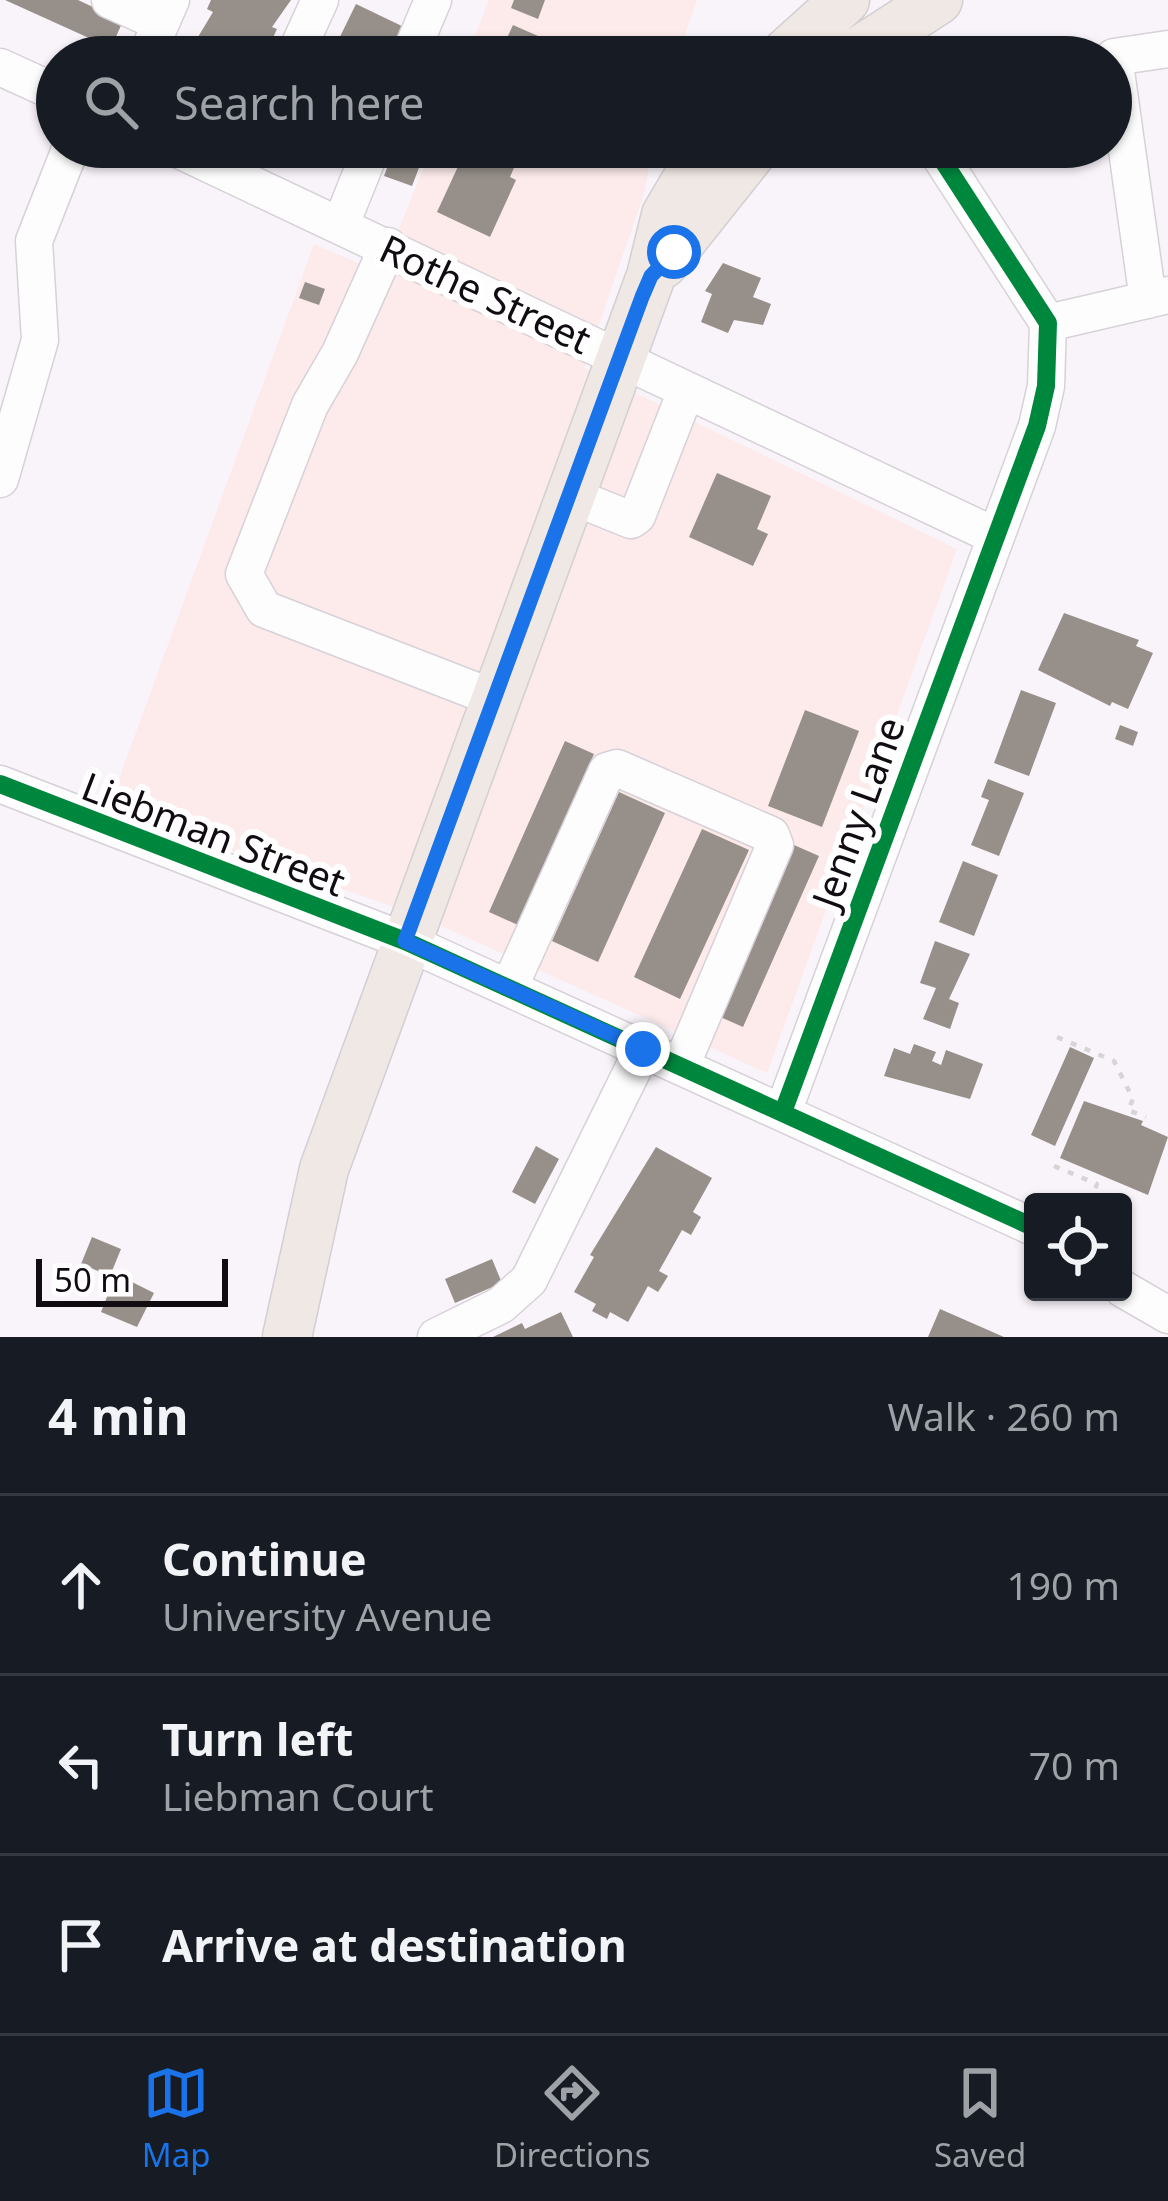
<!DOCTYPE html>
<meta charset="utf-8">
<style>
body{margin:0;font-family:"Noto Sans",sans-serif;background:#20242c;color:#f1f3f6}
.controls{position:absolute;right:36px;bottom:36px;display:grid;overflow:hidden;border-radius:12px;box-shadow:0 3px 9px #0004}
.controls button{width:108px;height:108px;display:grid;place-items:center;padding:0;border:0;border-bottom:3px solid #363941;background:#171b24;color:#f1f3f6;font:60px sans-serif}
.scale{position:absolute;left:36px;bottom:30px;width:192px;box-sizing:border-box;padding-left:12px;border:6px solid #110b12;border-top:0;font-size:33px;line-height:42px;white-space:nowrap;color:#110b12;-webkit-text-stroke:9px #fff;paint-order:stroke}
.stop{position:absolute;width:36px;height:36px;margin:-27px;border:9px solid #1a73e8;border-radius:50%;background:#fff}
.stop.end{background:#1a73e8;border-color:#fff;box-shadow:0 3px 12px #0008}
.list{margin:0;padding:0;list-style:none}
h2{display:flex;justify-content:space-between;align-items:center;height:156px;margin:0;padding:0 48px;font-size:51px}
h2 small{font-size:39px;font-weight:400;color:#9ea1a6}
.list li{display:grid;grid-template-columns:78px 1fr auto;gap:36px;align-items:center;box-sizing:border-box;height:180px;padding:0 48px;border-top:3px solid #363941}
.list b{display:block;font-size:45px;white-space:nowrap}
.list p{margin:0;font-size:39px;white-space:nowrap;color:#9ea1a6}
.list em{font-size:39px;font-style:normal;color:#9ea1a6}
.icon{flex:none;width:66px;height:66px;fill:none;stroke:currentColor;stroke-width:2;stroke-linecap:round;stroke-linejoin:round}
.map{position:relative;flex:none;width:1168px;height:1337px;overflow:hidden}
.search{position:absolute;background:#171b24;box-shadow:0 3px 9px #0004;left:36px;right:36px;top:36px;height:132px;display:flex;align-items:center;gap:30px;box-sizing:border-box;padding:0 42px;border-radius:66px;color:#9ea1a6;font-size:45px}
.sheet{height:696px;background:#171b24}
nav{display:flex;justify-content:space-around;align-items:center;box-sizing:border-box;height:168px;border-top:3px solid #363941;background:#171b24;font-size:33px;color:#9ea1a6}
nav a{display:grid;justify-items:center;gap:6px}
nav .on{color:#1a73e8}
.map>svg:first-child{display:block}
.commercial{fill:#fcebea}
.building{fill:#97908a}
.lines{fill:none;stroke-linecap:round;stroke-linejoin:round}
.minor-casing{stroke:#d7d1d8;stroke-width:39}
.major-casing{stroke:#d2cfd3;stroke-width:51}
.path{stroke:#d5d4d6;stroke-width:4.5;stroke-dasharray:6 9;stroke-linecap:butt}
.minor{stroke:#fefdfe;stroke-width:36}
.major{stroke:#f0e8e4;stroke-width:48}
.cycleway-casing{stroke:#fff;stroke-width:26}
.cycleway{stroke:#00873e;stroke-width:18}
.route{stroke:#1a73e8;stroke-width:15}
.labels{text-anchor:middle;dominant-baseline:central;stroke-width:12;stroke-linejoin:round;paint-order:stroke}
.street-label{font-size:39px;fill:#110b12;stroke:#fff}
</style>
<div class="map">
<svg width="1168" height="1337" viewBox="0 0 1168 1337">
<rect width="100%" height="100%" fill="#f9f4fa"/>
<path class="commercial" d="M489 0H697L677 57H467Z
M432 147H653L644 194 584 368 957 549 767 1073 415 914 108 809 314 244 381 273Z"/>
<path class="building" d="M5 0H78L123 21 111 48Z
M211 0H291L272 27 277 29 264 57H186L213 12 207 9Z
M514 0H545L538 19 511 8Z
M356 4 406 28 392 57H330Z
M513 25 538 36 529 57 500 53Z
M437 38 464 48 461 57H429Z
M395 147H427L412 186 384 176Z
M467 147H523L510 177 516 180 490 237 437 212Z
M723 263 761 278 753 297 771 304 763 325 734 320 728 333 701 322 712 294 705 291Z
M305 282 325 289 319 305 299 298Z
M717 473 771 496 757 529 768 534 753 566 689 537Z
M1064 613 1139 640 1136 646 1153 653 1128 709 1112 702 1110 706 1038 670Z
M1021 690 1056 703 1029 776 994 763Z
M805 710 859 731 822 827 768 806Z
M1120 725 1138 732 1133 746 1115 739Z
M565 741 594 754 518 925 489 912Z
M988 779 1024 793 999 856 971 845 989 800 981 797Z
M619 792 665 813 598 962 552 941Z
M702 829 749 850 680 999 634 977Z
M794 845 819 856 743 1027 718 1016Z
M963 861 998 875 974 936 939 922Z
M935 941 970 954 949 999 959 1003 950 1029 923 1019 936 988 920 983Z
M914 1044 936 1052 932 1061 941 1065 946 1050 983 1064 970 1099 884 1076 894 1048 910 1054Z
M1070 1047 1094 1058 1055 1146 1031 1135Z
M1084 1101 1143 1121 1141 1125 1168 1137 1148 1195 1060 1158Z
M536 1146 559 1159 535 1204 512 1192Z
M656 1147 712 1178 693 1212 701 1217 691 1235 682 1230 659 1271 668 1276 658 1292 648 1286 628 1322 610 1312 607 1319 592 1311 596 1304 574 1292 594 1257 590 1255Z
M92 1237 121 1249 110 1276 81 1264Z
M492 1259 502 1283 455 1303 445 1279Z
M116 1274 154 1293 137 1327 101 1312Z
M940 1309 1004 1337H928Z
M561 1312 573 1337H493L522 1323 525 1329Z"/>
<g class="lines">
<defs>
<path id="minor" d="M110 0 159 22
M146 57 171 0
M294 57 320 0
M409 57 433 0
M0 67 57 93
M173 147 993 535
M341 224 372 147
M388 246 340 353 310 405 244 574 264 609 494 698
M1148 300 1114 57 1168 49
M1048 323 1168 295
M0 479 40 340 34 241 71 147
M569 495 631 520 637 516 686 391
M0 784 405 941 1033 1227
M509 988 607 771 617 768 771 835 775 845 681 1066
M783 1112 1037 426 1046 386 1048 323 934 147
M1123 1289 1168 1315
M436 1337 501 1305 529 1280 643 1049"/>
<path id="major" d="M782 57 845 0
M850 57 938 0
M663 264 756 147
M287 1337 324 1169 651 276 666 215 706 147"/>
</defs>
<use href="#minor" class="minor-casing"/>
<use href="#major" class="major-casing"/>
<path class="path" d="M1057 1037 1114 1061 1133 1099 1128 1110 1146 1117
M1054 1166 1097 1184 1090 1202"/>
<use href="#minor" class="minor"/>
<use href="#major" class="major"/>
<defs>
<path id="cycleway" d="M0 784 405 941 1033 1227
M783 1112 1037 426 1046 386 1048 323 934 147"/>
</defs>
<use href="#cycleway" class="cycleway-casing"/>
<use href="#cycleway" class="cycleway"/>
</g>
<g class="lines">
<path class="route" d="M643 1049 405 941 642 297 651 276 674 252"/>
</g>
<g class="labels">
<g class="street-label">
<text transform="translate(486 293) rotate(25)">Rothe Street</text>
<text transform="translate(857 812) rotate(-70)">Jenny Lane</text>
<text transform="translate(214 833) rotate(21)">Liebman Street</text>
</g>
</g>
</svg>
<div class="controls">
<button><svg class="icon" aria-label="locate" viewBox="0 0 24 24"><circle cx="12" cy="12" r="6"/><path d="M12 2v4M12 18v4M2 12h4M18 12h4"/></svg></button>
</div>
<div class="scale">50 m</div>
<div class="stop" style="left:674px;top:252px"></div>
<div class="stop end" style="left:643px;top:1049px"></div>
<div class="search"><svg class="icon" aria-label="search" viewBox="0 0 24 24"><circle cx="10" cy="10" r="6"/><path d="M15 15l6 6"/></svg>Search here</div>
</div>
<section class="sheet">
<h2>4 min<small>Walk · 260 m</small></h2>
<ul class="list">
<li><svg class="icon" aria-label="ahead" viewBox="0 0 24 24"><path d="M12 20V5M6 11l6-6 6 6"/></svg><div><b>Continue</b><p>University Avenue</p></div><em>190 m</em></li>
<li><svg class="icon" aria-label="left" viewBox="0 0 24 24"><path d="M17 20v-9H6M10 6l-5 5 5 5"/></svg><div><b>Turn left</b><p>Liebman Court</p></div><em>70 m</em></li>
<li><svg class="icon" aria-label="arrive" viewBox="0 0 24 24"><path d="M6 21V4h12l-3 4 3 4H6"/></svg><div><b>Arrive at destination</b></div></li>
</ul>
</section>
<nav>
<a class="on"><svg class="icon" aria-label="map" viewBox="0 0 24 24"><path d="M3 6l6-2 6 2 6-2v14l-6 2-6-2-6 2zM9 4v14M15 6v14"/></svg>Map</a>
<a><svg class="icon" aria-label="directions" viewBox="0 0 24 24"><path d="M12 3l9 9-9 9-9-9zM9 14v-3h6M13 9l2 2-2 2"/></svg>Directions</a>
<a><svg class="icon" aria-label="saved" viewBox="0 0 24 24"><path d="M7 4h10v16l-5-4-5 4z"/></svg>Saved</a>
</nav>
